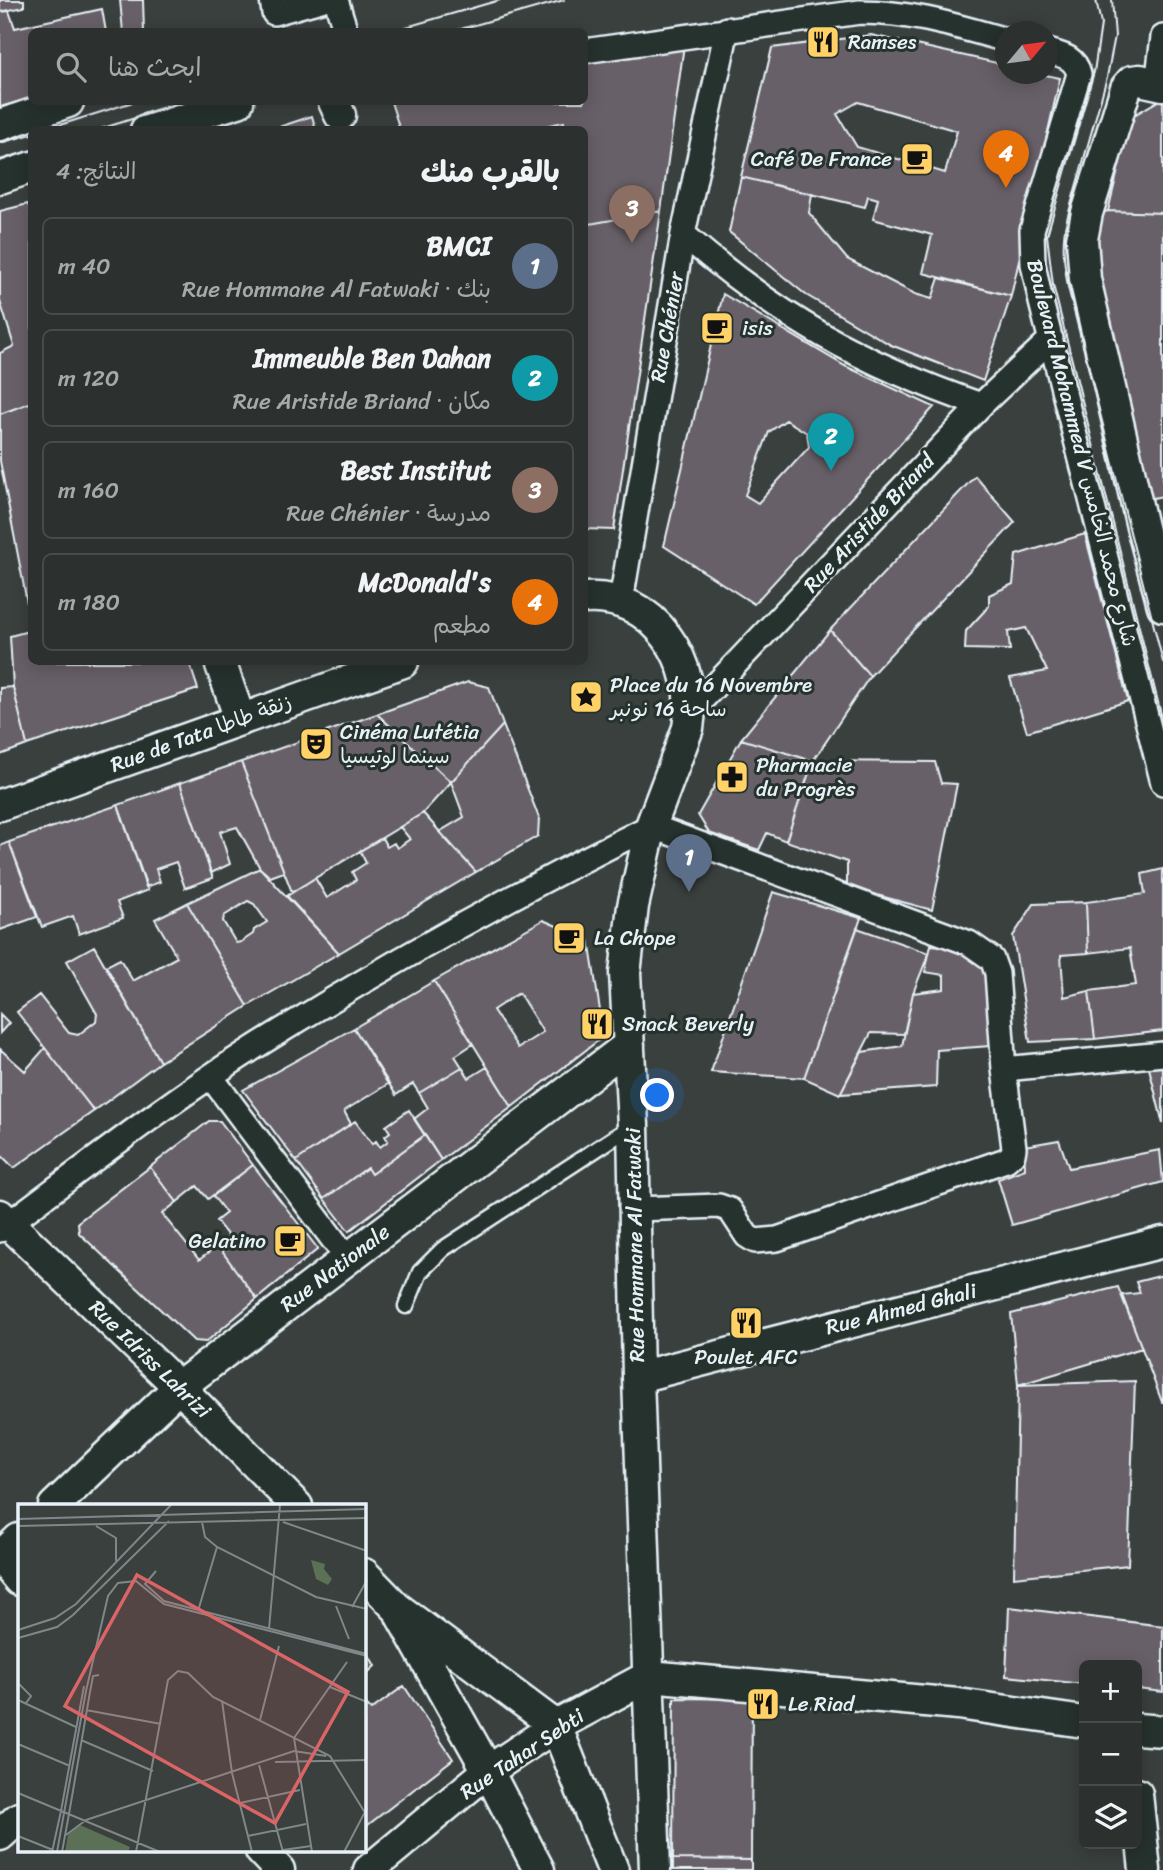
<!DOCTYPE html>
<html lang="ar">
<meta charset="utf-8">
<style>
body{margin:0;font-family:Sriracha,"Playpen Sans Arabic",sans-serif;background:#383c3a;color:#f1f3f6;direction:rtl}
.controls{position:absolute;right:21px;bottom:21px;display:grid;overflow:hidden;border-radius:10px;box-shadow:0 4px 18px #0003}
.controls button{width:63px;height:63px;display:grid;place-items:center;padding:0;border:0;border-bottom:2px solid #484b4a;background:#2c302e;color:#f1f3f6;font:35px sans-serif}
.compass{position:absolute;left:995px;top:21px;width:63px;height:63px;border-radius:50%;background:#2c302e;box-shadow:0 4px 18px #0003;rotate:61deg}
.you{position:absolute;left:658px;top:1096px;width:24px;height:24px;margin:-18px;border:5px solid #fff;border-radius:50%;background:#1a73e8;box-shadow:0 0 0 10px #1a73e833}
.badge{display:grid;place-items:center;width:46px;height:46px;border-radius:50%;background:#8c9099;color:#fff;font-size:23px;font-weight:700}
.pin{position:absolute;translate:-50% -58px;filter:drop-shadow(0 2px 4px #0008)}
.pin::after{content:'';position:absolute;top:37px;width:24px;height:21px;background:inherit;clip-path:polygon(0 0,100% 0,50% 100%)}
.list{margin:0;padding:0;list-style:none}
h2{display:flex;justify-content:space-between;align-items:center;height:91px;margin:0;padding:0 28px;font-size:30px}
h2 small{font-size:23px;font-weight:400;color:#a6a9aa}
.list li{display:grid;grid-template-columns:46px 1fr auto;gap:21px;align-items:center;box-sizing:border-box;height:98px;margin:0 14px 14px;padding:0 14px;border:2px solid #484b4a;border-radius:10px}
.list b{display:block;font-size:26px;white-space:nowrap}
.list p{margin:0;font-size:23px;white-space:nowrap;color:#a6a9aa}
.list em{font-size:23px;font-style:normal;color:#a6a9aa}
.icon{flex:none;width:38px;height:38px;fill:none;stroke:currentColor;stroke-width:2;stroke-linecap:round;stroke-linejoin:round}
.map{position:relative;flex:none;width:1163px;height:1870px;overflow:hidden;direction:ltr}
.search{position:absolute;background:#2c302e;box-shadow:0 4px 18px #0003;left:28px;top:28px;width:560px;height:77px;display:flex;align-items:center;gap:18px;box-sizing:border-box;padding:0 24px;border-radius:10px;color:#a6a9aa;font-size:26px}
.panel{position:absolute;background:#2c302e;box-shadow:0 4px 18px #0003;left:28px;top:126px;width:560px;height:539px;border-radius:10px;direction:rtl}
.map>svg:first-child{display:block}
.building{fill:#686067;stroke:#e8f1f8;stroke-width:2;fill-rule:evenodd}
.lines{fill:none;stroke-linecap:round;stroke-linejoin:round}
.service-casing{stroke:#e8f1f8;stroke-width:19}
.pedestrian-casing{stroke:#e8f1f8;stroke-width:28}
.minor-casing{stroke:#e8f1f8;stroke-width:35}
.service{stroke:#26332d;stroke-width:14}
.pedestrian{stroke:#26332d;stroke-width:23}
.minor{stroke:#26332d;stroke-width:30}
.tram{stroke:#e8f1f8;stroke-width:2}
.labels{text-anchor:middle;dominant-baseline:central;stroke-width:6;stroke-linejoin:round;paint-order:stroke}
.poi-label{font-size:21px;fill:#e8f1f8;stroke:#26332d;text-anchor:start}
.street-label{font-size:21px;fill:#e8f1f8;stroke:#26332d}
.inset-road{fill:none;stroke:#808788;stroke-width:2}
.view{fill:#db6466;fill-opacity:0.15;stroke:#db6466;stroke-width:3.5}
.inset-edge{fill:none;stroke:#e8f1f8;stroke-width:3.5}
</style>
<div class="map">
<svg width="1163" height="1870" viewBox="0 0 1163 1870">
<rect width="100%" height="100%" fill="#3a403e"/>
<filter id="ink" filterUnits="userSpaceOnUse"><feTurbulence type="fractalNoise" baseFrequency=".0143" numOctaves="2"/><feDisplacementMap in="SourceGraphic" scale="14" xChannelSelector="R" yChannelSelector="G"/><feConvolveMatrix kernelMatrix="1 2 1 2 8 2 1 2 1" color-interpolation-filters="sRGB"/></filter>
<g filter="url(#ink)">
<path class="building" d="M0 0H24V7L0 12Z
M120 0H143L144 32H123Z
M102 9 106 32H32V98L0 107V12L9 11 15 28Z
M871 35 1006 65V74H1041L1060 78 1011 296 923 273 932 235 873 219 878 199 868 196 865 207 741 177 772 48ZM858 102 957 131 945 173 857 147 837 114Z
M684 45 661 211 584 225V130H565L564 122 525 130H400L391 102H584V63Z
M1163 98V213L1108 211 1131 117Z
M312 116 316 130H270Z
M741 177 812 194 809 213 847 259 915 294 932 299 939 278 1011 296 983 381 891 345 806 295 729 232Z
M28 204 32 214V402L0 414V353L14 346 0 301V211Z
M661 211 614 530 584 529V225Z
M1108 211 1163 213V496L1148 499 1092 251 1098 214Z
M723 294 845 366 934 407 754 604 664 546ZM786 420 807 433 809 447 758 503 745 495 769 432Z
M32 402V629L0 461V414Z
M975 476 1015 522 870 676 830 630Z
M1085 534 1128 701 1027 732 1010 678 1047 671 1026 628 1008 632 1010 650 965 649 966 631 989 606V595L1013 584 1016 555Z
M32 630V662H189L198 689 27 745 13 687 10 636Z
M830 630 870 676 813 761 741 739Z
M468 682 489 687 503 725 451 782 377 714Z
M13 687 27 745 0 755V688Z
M377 714 451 782 423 813 292 892 241 762Z
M503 725 539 818 538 836 476 872 439 832 464 817 451 782Z
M741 739 813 761 786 841 767 833 759 850 709 833 698 815Z
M813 761 935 762 941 783 957 784 932 910 847 887V862L786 841Z
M241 762 284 872 270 877 260 868 237 827 220 832 230 864 211 873 180 783Z
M180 783 213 878 185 888 176 862 156 869 160 882 146 887 118 805Z
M118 805 148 890 117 902 123 918 79 934 73 916 42 927 9 842Z
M423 813 476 872 339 953 287 896 315 878 327 898 356 880 352 872 366 863 360 851 382 838 387 847 394 843 397 848 410 839 400 827Z
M9 842 37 917 0 930V846Z
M260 868 339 953 248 1006 187 903ZM248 901 254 904 267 922 254 930 253 934 241 942 236 943 223 921 224 916Z
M1163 869V1031L1095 1039 1089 991 1136 985 1130 948 1088 953 1086 902 1145 894 1142 874Z
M773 892 861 918 804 1078 711 1072Z
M1086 902 1088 953 1061 955 1064 997 1089 991 1095 1039 1030 1042 1013 936 1034 904Z
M187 903 248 1006 160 1062 106 966 120 959 133 981 177 957 155 919Z
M543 920 589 940 604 1036 512 1107 434 981ZM519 993 543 1032 518 1048 493 1010Z
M857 928 929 953 913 993 904 1034 871 1033 840 1094 804 1078Z
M931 945 965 948 985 971 990 1046 937 1050 936 1087 840 1094 862 1052 902 1046 913 993 944 989V975L925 972Z
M94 946 160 1062 94 1111 17 1012 39 995 69 1033 78 1035 96 1021 97 1014 67 961Z
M434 981 473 1044 455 1056 462 1067 419 1093 413 1084 396 1095 354 1028Z
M0 1014 9 1023 0 1033Z
M354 1028 388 1084 344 1111 351 1124 296 1161 243 1090Z
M45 1048 94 1111 14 1168 0 1154V1049L25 1071Z
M1163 1066V1124L1149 1068Z
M462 1067 469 1078 487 1067 512 1107 441 1160 414 1119 428 1108 419 1093Z
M409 1110 425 1135 371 1174 367 1168 324 1199 296 1161 355 1121 372 1144 376 1141 380 1147 388 1141 385 1136 390 1132 386 1126Z
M209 1121H220L253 1165 208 1199 197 1186 177 1202 150 1167Z
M425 1135 441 1160 349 1231 324 1199 367 1168 371 1174Z
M1059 1140 1069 1168 1160 1150 1163 1182 1012 1225 998 1179 1025 1169 1024 1146Z
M253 1165 318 1249 257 1299 218 1246 229 1237 216 1221 226 1213 213 1196Z
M150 1167 177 1202 162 1214 199 1260 218 1246 257 1299 206 1342 194 1341 79 1233 78 1222Z
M1163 1275V1402H1162L1122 1295 1140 1293 1136 1282Z
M1118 1287 1142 1348 1018 1385 1011 1314Z
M1135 1381 1128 1565 1014 1577 1018 1385Z
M1009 1607 1163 1626V1692L1137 1689V1665H1084V1684L1006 1676Z
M364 1646 375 1666 364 1676Z
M404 1686 453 1759 364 1828V1703L371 1710Z
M674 1698 752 1699 751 1860 673 1859Z
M673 1859 751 1860V1870H673Z"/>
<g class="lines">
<defs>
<path id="service" d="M406 1306 420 1272 443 1249 632 1126"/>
<path id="pedestrian" d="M272 0 274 13 321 0
M336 0 346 32
M584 51 860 12C912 12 956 26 1006 40
M1048 51C1062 55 1075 57 1079 74L1032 230 1033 264 1041 302 1163 783
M1157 84 1163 37
M683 234C778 317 862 364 981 405
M621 601 683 234 727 29
M691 711 981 405 1051 339
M1004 1069 1163 1054
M211 1077 347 1258
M0 1230C89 1164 177 1095 271 1037 394 961 521 890 651 826L969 943 992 959 997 973 1004 1069 1014 1148 1013 1154 1006 1160 777 1239 755 1241 747 1236 730 1210 719 1206 636 1209"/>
<path id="minor" d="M1163 85 1140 80 1132 81 1126 88 1087 213 1082 239 1085 279 1142 527 1163 606
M334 102 340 115
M0 125 68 102
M146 130 238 102
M0 178 32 167
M584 598C655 592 699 664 688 728L651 826 633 906 625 973 633 1125 638 1377 655 1870
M220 662 240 719
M0 805 403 662
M0 1215 179 1387 297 1506
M638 1377 1163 1242
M54 1506 179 1387 629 1045
M0 1557 19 1580
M0 1557 19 1539
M364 1574 396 1607 556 1726 613 1870
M401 1616 488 1771 539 1870
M649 1676 958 1704 1084 1722
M1137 1729 1163 1731
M1137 1794 1145 1870
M0 1835 19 1818
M261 1851 279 1870
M369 1870 488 1771 556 1726 649 1676"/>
</defs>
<use href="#service" class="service-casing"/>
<use href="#pedestrian" class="pedestrian-casing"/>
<use href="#minor" class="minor-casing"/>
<use href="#service" class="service"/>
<use href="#pedestrian" class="pedestrian"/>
<use href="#minor" class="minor"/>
<path class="tram" d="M1096 0 1101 24 1094 72 1047 235 1053 285 1163 722
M1112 0 1115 36 1107 77 1067 219C1061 243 1064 263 1068 287L1163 662
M389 32 500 0
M450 32 564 0
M44 130 133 102
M97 130 186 102
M0 143 32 134
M0 160 32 150"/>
</g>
</g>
<defs>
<symbol id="restaurant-square" viewBox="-11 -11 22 22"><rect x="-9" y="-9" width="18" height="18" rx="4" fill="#ffd166" stroke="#26332d"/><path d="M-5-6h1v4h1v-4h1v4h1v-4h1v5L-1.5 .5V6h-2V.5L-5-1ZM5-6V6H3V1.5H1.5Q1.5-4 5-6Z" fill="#111"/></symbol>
<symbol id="cafe-square" viewBox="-11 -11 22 22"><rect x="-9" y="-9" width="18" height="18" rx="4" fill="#ffd166" stroke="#26332d"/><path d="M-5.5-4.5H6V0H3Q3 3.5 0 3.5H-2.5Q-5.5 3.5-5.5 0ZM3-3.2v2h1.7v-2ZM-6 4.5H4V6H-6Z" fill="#111"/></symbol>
<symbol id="sight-square" viewBox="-11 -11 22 22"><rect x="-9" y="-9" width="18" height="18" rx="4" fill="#ffd166" stroke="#26332d"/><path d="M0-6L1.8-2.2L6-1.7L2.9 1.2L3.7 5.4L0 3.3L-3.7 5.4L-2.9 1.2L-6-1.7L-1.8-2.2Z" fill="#111"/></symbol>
<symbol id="theatre-square" viewBox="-11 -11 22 22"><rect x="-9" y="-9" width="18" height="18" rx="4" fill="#ffd166" stroke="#26332d"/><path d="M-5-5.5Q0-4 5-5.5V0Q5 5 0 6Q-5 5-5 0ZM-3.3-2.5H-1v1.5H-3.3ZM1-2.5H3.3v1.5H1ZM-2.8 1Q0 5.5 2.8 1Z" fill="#111"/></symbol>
<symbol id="pharmacy-square" viewBox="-11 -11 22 22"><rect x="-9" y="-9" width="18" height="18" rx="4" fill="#ffd166" stroke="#26332d"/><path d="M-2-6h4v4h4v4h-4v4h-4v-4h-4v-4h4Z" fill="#111"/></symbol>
</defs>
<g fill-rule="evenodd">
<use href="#restaurant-square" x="804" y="23" width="38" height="38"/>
<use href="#cafe-square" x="898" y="140" width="38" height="38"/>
<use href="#cafe-square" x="698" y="309" width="38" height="38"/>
<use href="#sight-square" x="567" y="678" width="38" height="38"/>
<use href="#theatre-square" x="297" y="725" width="38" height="38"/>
<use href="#pharmacy-square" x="713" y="758" width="38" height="38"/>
<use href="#cafe-square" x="550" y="919" width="38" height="38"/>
<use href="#restaurant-square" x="578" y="1005" width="38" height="38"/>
<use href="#cafe-square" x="271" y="1222" width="38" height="38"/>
<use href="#restaurant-square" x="727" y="1304" width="38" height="38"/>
<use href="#restaurant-square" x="744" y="1685" width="38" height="38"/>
</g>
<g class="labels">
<g class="poi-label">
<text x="848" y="42">Ramses</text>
<text x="892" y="159" text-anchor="end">Café De France</text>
<text x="742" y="328">isis</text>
<text x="610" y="685">Place du 16 Novembre<tspan x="610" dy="24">ساحة 16 نونبر</tspan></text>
<text x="340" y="732">Cinéma Lutétia<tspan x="340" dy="24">سينما لوتيسيا</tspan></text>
<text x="756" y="765">Pharmacie<tspan x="756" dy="24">du Progrès</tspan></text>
<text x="594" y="938">La Chope</text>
<text x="622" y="1024">Snack Beverly</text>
<text x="266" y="1241" text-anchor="end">Gelatino</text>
<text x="746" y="1357" text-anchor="middle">Poulet AFC</text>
<text x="788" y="1704">Le Riad</text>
</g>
<g class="street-label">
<text transform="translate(667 327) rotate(-80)">Rue Chénier</text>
<text transform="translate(1082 453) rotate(76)">Boulevard Mohammed V شارع محمد الخامس</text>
<text transform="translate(869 523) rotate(-47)">Rue Aristide Briand</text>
<text transform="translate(201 733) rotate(-20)">Rue de Tata زنقة طاطا</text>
<text transform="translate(635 1245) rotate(-91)">Rue Hommane Al Fatwaki</text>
<text transform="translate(335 1268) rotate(-37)">Rue Nationale</text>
<text transform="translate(901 1309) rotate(-14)">Rue Ahmed Ghali</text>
<text transform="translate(150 1359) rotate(44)">Rue Idriss Lahrizi</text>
<text transform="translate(522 1754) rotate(-34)">Rue Tahar Sebti</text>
</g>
</g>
<g transform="translate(18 1504)">
<rect width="348" height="348" fill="#3a403e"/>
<path d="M293 56 307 60 306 65 314 75 310 81 298 75ZM62 321 112 343 110 348H47L50 331Z" fill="#5b7054"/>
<path class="inset-road" d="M0 15 349 5M184 18 187 33 199 43 298 93 349 105M265 18 349 47M0 22 349 14M78 22 98 34V57M138 67 127 80 146 97 349 150M318 102 331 135M334 103 349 76M180 107 199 43M251 125 262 1M0 126 37 114 58 100 153 1M0 134 39 123 55 111 151 17M0 179 13 192 8 199M312 183 349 198M0 196 58 223M204 197 214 269 234 348M68 206 143 220M242 216 261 142M276 234 294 348M276 234 329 158M63 236 135 267M0 240 52 262M257 258 349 256M241 261 265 348M0 289 142 348M222 299 282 286M43 307 66 182M51 310 72 188 75 172 81 171M68 316 276 247 308 252M48 331 68 316M0 332 35 346M230 332 288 320M265 346 293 342M34 348 43 307M39 348 68 187 90 92 100 79 118 77 146 100 349 152M44 348 51 310M118 348 150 176 160 167 170 169 195 193 312 252 349 312M326 348 349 304"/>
<path class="view" d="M119 71 330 188 257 319 47 202Z"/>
<rect width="348" height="348" class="inset-edge"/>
</g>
</svg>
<div class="controls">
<button>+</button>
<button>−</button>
<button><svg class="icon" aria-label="layers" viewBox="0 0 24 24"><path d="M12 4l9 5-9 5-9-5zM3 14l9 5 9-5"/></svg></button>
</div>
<svg class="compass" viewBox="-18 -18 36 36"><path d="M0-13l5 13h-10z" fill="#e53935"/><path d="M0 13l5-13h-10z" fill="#a6a9aa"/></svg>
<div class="you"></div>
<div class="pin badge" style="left:689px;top:892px;background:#5c6f8a">1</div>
<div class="pin badge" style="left:831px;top:471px;background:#0f9aa8">2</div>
<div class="pin badge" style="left:632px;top:243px;background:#8d6e63">3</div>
<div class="pin badge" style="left:1006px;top:188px;background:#e8710a">4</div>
<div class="search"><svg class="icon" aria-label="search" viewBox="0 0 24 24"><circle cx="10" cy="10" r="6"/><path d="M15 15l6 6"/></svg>ابحث هنا</div>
<section class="panel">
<h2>بالقرب منك<small>النتائج: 4</small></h2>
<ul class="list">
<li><span class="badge" style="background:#5c6f8a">1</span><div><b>BMCI</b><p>بنك · Rue Hommane Al Fatwaki</p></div><em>40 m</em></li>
<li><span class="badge" style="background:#0f9aa8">2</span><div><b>Immeuble Ben Dahan</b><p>مكان · Rue Aristide Briand</p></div><em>120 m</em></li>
<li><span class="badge" style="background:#8d6e63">3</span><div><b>Best Institut</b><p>مدرسة · Rue Chénier</p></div><em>160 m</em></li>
<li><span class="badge" style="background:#e8710a">4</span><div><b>McDonald's</b><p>مطعم</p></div><em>180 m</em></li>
</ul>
</section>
</div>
